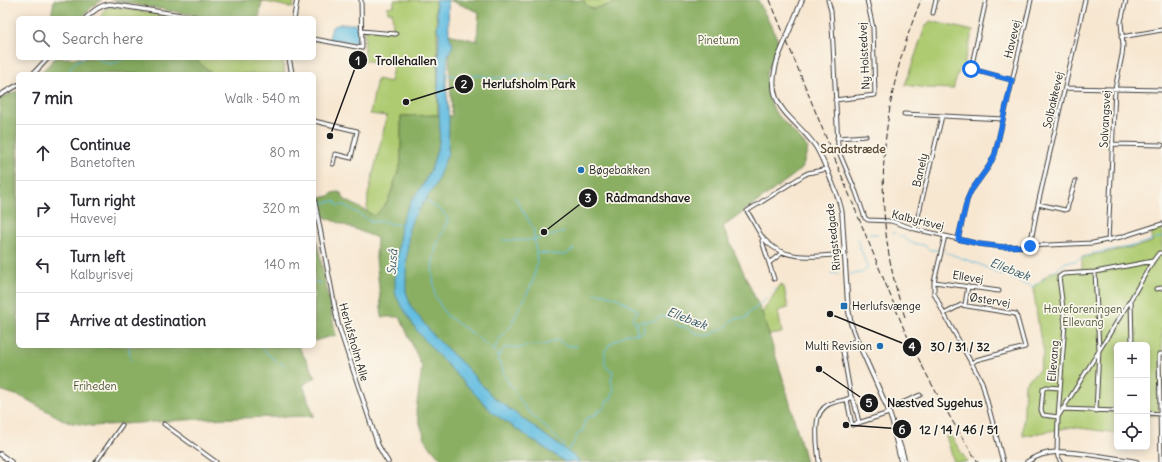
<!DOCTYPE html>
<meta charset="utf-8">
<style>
body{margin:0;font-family:Delius,sans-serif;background:#f7f7f7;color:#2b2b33}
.controls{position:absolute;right:12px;bottom:12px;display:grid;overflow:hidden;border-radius:6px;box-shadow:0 2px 10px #0003}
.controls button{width:36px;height:36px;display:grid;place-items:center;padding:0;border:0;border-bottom:1px solid #e1e1e2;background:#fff;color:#2b2b33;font:20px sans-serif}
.stop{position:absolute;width:12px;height:12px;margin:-9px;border:3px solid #1a73e8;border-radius:50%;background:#fff}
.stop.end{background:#1a73e8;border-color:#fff;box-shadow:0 1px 4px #0008}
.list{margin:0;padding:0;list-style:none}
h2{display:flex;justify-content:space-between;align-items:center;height:52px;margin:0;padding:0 16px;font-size:17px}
h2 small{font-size:13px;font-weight:400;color:#7c7c81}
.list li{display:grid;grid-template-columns:26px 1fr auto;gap:12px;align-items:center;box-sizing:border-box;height:56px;padding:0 16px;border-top:1px solid #e1e1e2}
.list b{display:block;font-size:15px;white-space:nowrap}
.list p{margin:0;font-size:13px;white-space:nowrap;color:#7c7c81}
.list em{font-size:13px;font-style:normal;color:#7c7c81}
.icon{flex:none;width:22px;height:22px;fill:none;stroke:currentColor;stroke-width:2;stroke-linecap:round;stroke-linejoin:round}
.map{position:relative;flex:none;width:1162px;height:462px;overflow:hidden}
.search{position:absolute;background:#fff;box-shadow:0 2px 10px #0003;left:16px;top:16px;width:300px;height:44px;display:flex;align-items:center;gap:10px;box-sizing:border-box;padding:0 14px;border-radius:6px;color:#7c7c81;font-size:15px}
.panel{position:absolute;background:#fff;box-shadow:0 2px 10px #0003;left:16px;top:72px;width:300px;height:276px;border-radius:6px}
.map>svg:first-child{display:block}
.green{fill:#aecb71;stroke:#657446}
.forest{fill:#8aaf63;stroke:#536640}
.water{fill:#63bde1;stroke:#406c7e}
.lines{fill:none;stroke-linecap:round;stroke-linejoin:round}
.stream{stroke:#63bde1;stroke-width:1}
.minor-casing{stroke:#3d3a37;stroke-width:5}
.tertiary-casing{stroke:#3d3a37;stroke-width:5.5}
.minor{stroke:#fff;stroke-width:3}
.tertiary{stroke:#fff;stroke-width:3.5}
.rail{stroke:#1c1c1c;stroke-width:1;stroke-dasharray:6 3;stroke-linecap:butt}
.tertiary-bridge-casing{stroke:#3d3a37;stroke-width:5.5;stroke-linecap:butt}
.tertiary-bridge{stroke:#fff;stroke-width:3.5}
.route{stroke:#1a73e8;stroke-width:5}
.poi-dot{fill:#1f6fb2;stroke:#fbf7ec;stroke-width:1.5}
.labels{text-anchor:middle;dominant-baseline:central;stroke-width:3.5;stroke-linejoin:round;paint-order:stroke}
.street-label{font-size:11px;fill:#1c1c1c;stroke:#fbf7ec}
.park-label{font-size:11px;fill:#4f593a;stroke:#fbf7ec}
.poi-label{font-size:11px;fill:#1c1c1c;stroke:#fbf7ec;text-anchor:start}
.neighbourhood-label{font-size:12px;font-weight:bold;fill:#614f39;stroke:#fbf7ec}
.water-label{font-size:12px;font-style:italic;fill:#385c6b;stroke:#fbf7ec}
.leader{fill:none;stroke:#1c1c1c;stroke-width:1.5}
.callout-dot{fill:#1c1c1c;stroke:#fbf7ec;stroke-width:1.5}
.mark-label{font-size:12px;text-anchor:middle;font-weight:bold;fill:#fff}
.callout-label{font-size:12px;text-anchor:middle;font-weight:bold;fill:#1c1c1c;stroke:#fbf7ec;stroke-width:3.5;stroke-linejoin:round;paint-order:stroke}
</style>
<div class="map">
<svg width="1162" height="462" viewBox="0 0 1162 462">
<rect width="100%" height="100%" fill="#fbf7ec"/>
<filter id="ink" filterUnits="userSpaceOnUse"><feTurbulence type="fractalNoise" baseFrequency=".025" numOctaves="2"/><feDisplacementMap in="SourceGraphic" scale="8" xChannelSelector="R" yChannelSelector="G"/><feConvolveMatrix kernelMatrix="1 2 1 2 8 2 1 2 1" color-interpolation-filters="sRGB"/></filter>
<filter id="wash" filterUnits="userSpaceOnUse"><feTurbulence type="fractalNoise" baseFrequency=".012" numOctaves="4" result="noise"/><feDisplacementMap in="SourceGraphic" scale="16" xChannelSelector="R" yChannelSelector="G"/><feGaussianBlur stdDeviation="0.9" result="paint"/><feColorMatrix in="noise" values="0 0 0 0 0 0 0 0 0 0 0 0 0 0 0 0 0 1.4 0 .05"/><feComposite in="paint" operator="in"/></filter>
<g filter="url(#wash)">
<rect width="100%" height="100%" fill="#f7e7d1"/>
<path class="green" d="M258 0H294L293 8Z
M394 0H435L437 23 438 115 401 116V163L388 201 375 217 367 212 368 195 387 116 370 114 377 79 390 82 394 63 385 61 384 64 364 60 365 29 393 30 392 12H388L387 7 394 6Z
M583 0H627L593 9 588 7Z
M109 7H116L184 18H101L103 11Z
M930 21 973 31 963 67 960 68 953 89 928 88 905 85 925 27Z
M194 58H282L285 74H210V72Z
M1162 227V389H1157L1159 415 1147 416V345H1117V433L1072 427 1023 436 1025 383 1039 370 1044 351 1040 337 1033 287 1051 272 1082 269V257L1138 246 1152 242 1151 230Z
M781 284 784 287 788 308 778 311 782 333 769 335 762 313Z
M950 435 967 461 965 462H954L946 436Z"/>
<path class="forest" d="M54 0H102L92 7 82 18H51Z
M110 0H258L262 1 259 18H210Z
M449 0H583L588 7 593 9 627 0H758L779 42 766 74 768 96 775 112 808 148 802 169 723 227 762 313 784 382 806 462H444L426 442 416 411 422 367 400 317H382L376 258 377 238 322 216 320 198 329 196 333 193 338 192 341 193 345 200 353 204 375 216 388 201 401 163V116L438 115 452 116 448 34 477 41 479 12Z
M55 58H194L210 72V74H40Z
M18 91V346H298L316 377 303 385 314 416 201 419 92 426 67 422 22 397 0 390V98Z
M314 227 336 335 314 341Z"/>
<path class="water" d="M435 0H448L449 35 453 45 448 55 446 84 449 119 448 153 435 186 413 218 409 229 406 273V291L411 307 434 336 465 366 492 396 579 460V462H565L493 413 437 354 417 331 397 298 395 291V279L401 223 411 201 423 185 432 167 439 143 440 131 438 90 439 38V33L437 30 438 22Z
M340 24H356L358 29 356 43 329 39 332 27Z"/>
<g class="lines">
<path class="stream" d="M95 58C111 65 110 66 126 58
M69 74C70 65 76 60 84 58
M446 75 466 77
M468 76 478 75 493 78 510 77 524 74 558 77 569 75
M515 197 533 228 536 253 537 263 533 281 523 302
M425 200 442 211 448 219 436 247 432 267 435 296 446 315 477 337 496 353 505 377 526 409 564 445V450
M320 203 335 201 338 206 344 205 372 222 384 221 388 223 400 225
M893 233H895
M869 234H878
M899 235C904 237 906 240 910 242 918 247 922 241 930 250H938
M1156 239 1162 237
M503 240C527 242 542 239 564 232
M945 252 981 265 1005 276 1010 275 1012 279 1021 282 1023 284H1027L1032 287 1046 278
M537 253 565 255 574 249
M831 273 839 274
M851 274 861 273 867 269V266L857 239
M1050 275 1066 262 1076 261 1080 258 1089 256 1093 253 1128 247 1153 240
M314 282 321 283
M595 293 605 294 619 299 630 306 637 309V312L633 318 634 322
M512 323 521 304
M636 334 643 332 645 321
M130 346 129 349 131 360
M259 346 276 361
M494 350 500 337 512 325
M498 357 505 347 519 348 532 345H545L556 340 569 346H577
M280 363 285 365
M565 452 572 446 579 432 583 431 585 419 597 414 598 411 604 409 607 401 611 399 614 390 611 381 613 371 608 369 605 365V351L610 344 626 334H636L637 330 635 323 645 321H655L661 316 669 317 678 326 686 327 696 333 707 336 726 327 732 320 736 318 743 319 747 317 749 312 755 309 776 289"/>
</g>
</g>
<g filter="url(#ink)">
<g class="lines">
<defs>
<path id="minor" d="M828 0 831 11 832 25 838 145 839 152 856 192 865 218 868 220 891 221 915 229 958 239 979 244 1003 247 1093 243 1121 237 1162 224
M986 0 971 69 1012 80
M933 13 936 0
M361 31 396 34
M1121 37 1162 30
M314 39 362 48 361 0
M1065 88 1162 90
M835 100 875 95 873 28 867 0
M904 114 1003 119
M314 121 357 131 351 158 335 154 333 164
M837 138 866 136
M1113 144 1162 145
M827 169 808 173 804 175 747 211C753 220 757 230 763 238 784 263 817 256 845 254
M1038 204 1065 210 1067 209 1075 181
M915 229 942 116
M945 236 934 282V293L944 314 982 382 1003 462
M763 237 762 241 774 279
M958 239 967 200 971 191 989 166 995 154 1031 0
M1108 241 1115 89 1122 55 1123 46 1121 22 1126 0
M1030 246 1038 204 1085 0
M769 263 783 252
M1095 272 1099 349 1096 411
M934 282 999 291
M1156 289 1162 288
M1131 299 1132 345
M965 305 968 286
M944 314 961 305 1016 314 1025 347 976 360 972 363
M1060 388 1046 387 1043 389 1041 410 1043 415 1058 417 1131 299 1153 261 1159 253H1162
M851 397 854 402 859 422
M847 400 852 425 889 413
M888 409 920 395
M1062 409 1117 411
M1147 413 1161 414
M164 424 216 462
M817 442C816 425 815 407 835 402 841 400 846 401 851 397L842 346 857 340
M817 443 819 462
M96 462 122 425
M1061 462 1058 457 1057 452 1058 417 1065 324 1059 277 1063 274 1095 272 1153 261
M1161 462 1159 354H1162"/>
<path id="tertiary" d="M86 18C93 11 100 5 110 4L199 18
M294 18 297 0
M790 29 802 0
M289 58 292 74
M778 58C762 108 792 113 816 147 821 155 824 164 828 172 833 186 840 199 842 213L848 307 851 324 857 340 888 409 902 451 905 462
M33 74 48 58
M0 95 18 85
M314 198 338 324 378 445 383 454 388 462
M895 436 901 462
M0 454 11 462
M1027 462C1049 446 1076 453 1100 456 1113 458 1125 459 1137 462"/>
</defs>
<use href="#minor" class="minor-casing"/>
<use href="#tertiary" class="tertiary-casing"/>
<use href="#minor" class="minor"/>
<use href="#tertiary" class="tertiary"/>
<path class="rail" d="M770 0 904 329C926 375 950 420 978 462
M905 317C869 215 880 99 921 0"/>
<defs>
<path id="tertiary-bridge" d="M778 58 790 29"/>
</defs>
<use href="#tertiary-bridge" class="tertiary-bridge-casing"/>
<use href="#tertiary-bridge" class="tertiary-bridge"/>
</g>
</g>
<g class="lines" filter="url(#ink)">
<path class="route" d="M971 69 1012 80 995 154 989 166 971 191 967 200 958 239 979 244 1003 247 1030 246"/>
</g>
<g class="poi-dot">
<circle cx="581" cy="170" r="4"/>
<rect x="840" y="302" width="8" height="8" rx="2"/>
<circle cx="880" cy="346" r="4"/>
</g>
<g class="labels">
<g class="street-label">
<text transform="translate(1012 39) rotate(-77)">Havevej</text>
<text transform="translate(864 56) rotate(-93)">Ny Holstedvej</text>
<text transform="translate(1053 100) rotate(-77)">Solbakkevej</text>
<text transform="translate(1105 119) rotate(-87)">Solvangsvej</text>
<text transform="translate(920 170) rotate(-77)">Banely</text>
<text transform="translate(918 220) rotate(14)">Kalbyrisvej</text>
<text transform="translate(833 237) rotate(-96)">Ringstedgade</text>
<text transform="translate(968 277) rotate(9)">Ellevej</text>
<text transform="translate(990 300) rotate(9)">Østervej</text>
<text transform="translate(354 342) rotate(74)">Herlufsholm Alle</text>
<text transform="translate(1053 361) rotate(-85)">Ellevang</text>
</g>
<g class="park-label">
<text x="718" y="40">Pinetum</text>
<text x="1083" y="309">Haveforeningen<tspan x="1083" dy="13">Ellevang</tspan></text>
<text x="95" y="386">Friheden</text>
</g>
<g class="poi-label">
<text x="589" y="170">Bøgebakken</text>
<text x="852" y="306">Herlufsvænge</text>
<text x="872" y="346" text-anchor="end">Multi Revision</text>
</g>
<g class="neighbourhood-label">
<text x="853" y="148">Sandstræde</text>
</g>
<g class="water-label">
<text transform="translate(392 262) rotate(-86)">Suså</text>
<text transform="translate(1010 269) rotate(21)">Ellebæk</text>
<text transform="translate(687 318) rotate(21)">Ellebæk</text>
</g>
</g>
<path class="leader" d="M330 136L358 60M406 102L464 84M544 232L588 198M830 314L912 347M819 369L869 403M846 425L902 429"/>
<g class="callout-dot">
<circle cx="330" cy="136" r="4"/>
<circle cx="406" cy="102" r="4"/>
<circle cx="544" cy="232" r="4"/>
<circle cx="830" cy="314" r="4"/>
<circle cx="819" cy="369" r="4"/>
<circle cx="846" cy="425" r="4"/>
<circle cx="358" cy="60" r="10"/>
<circle cx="464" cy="84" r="10"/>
<circle cx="588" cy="198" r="10"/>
<circle cx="912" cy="347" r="10"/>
<circle cx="869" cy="403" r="10"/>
<circle cx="902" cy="429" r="10"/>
</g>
<g class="mark-label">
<text x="358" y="65">1</text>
<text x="464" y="88">2</text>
<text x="588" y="202">3</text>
<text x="912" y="351">4</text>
<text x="869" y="407">5</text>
<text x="902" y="434">6</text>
</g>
<g class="callout-label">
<text x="406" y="65">Trollehallen</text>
<text x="529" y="88">Herlufsholm Park</text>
<text x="648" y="202">Rådmandshave</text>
<text x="960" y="351">30 / 31 / 32</text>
<text x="935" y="407">Næstved Sygehus</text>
<text x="959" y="434">12 / 14 / 46 / 51</text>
</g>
</svg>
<div class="controls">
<button>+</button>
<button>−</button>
<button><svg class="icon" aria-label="locate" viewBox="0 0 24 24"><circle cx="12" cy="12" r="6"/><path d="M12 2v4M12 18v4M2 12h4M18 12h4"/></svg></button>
</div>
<div class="stop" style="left:971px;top:69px"></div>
<div class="stop end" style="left:1030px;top:246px"></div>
<div class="search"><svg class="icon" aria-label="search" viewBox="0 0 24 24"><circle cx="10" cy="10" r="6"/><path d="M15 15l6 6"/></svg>Search here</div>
<section class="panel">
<h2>7 min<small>Walk · 540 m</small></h2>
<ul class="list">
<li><svg class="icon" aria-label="ahead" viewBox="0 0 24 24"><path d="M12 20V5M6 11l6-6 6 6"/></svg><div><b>Continue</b><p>Banetoften</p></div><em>80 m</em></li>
<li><svg class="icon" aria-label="right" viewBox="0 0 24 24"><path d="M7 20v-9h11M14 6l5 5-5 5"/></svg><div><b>Turn right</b><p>Havevej</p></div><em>320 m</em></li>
<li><svg class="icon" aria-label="left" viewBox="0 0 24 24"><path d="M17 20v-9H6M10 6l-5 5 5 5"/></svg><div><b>Turn left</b><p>Kalbyrisvej</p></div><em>140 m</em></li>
<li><svg class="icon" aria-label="arrive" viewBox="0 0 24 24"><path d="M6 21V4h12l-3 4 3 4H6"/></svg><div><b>Arrive at destination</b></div></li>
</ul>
</section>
</div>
